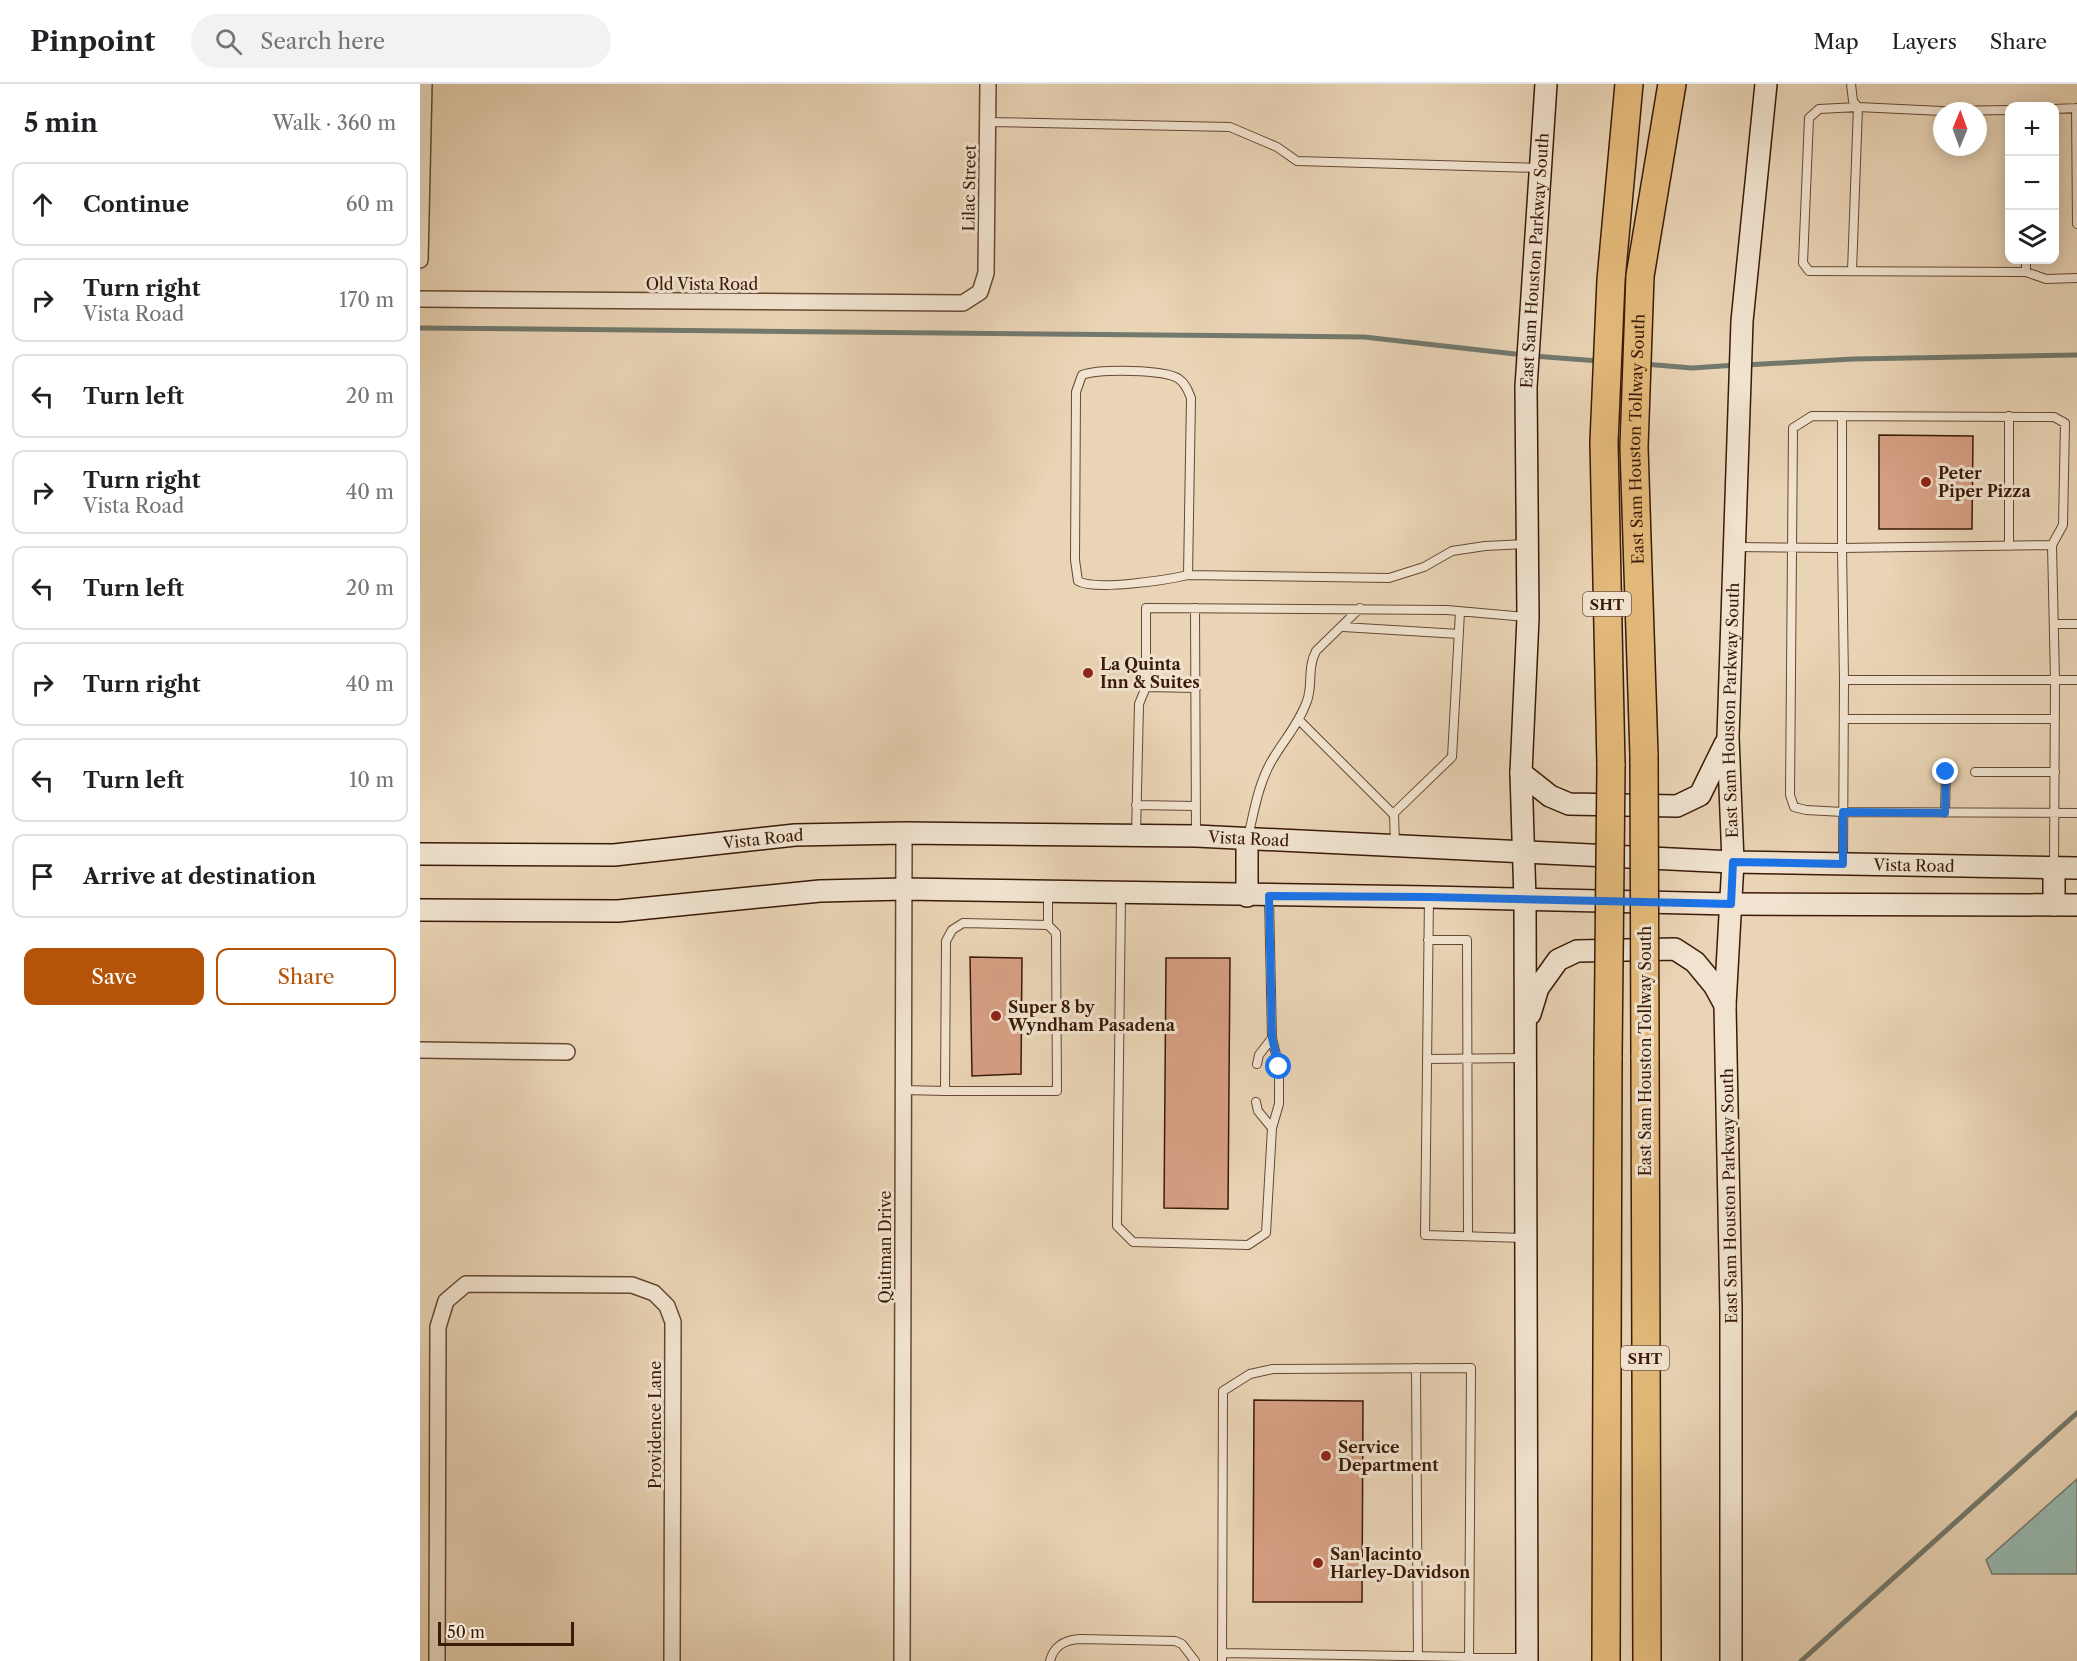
<!DOCTYPE html>
<meta charset="utf-8">
<style>
body{margin:0;font-family:"Libre Caslon Text",serif;background:#f2f2f2;color:#202124}
.controls{position:absolute;right:18px;top:18px;display:grid;overflow:hidden;border-radius:12px;box-shadow:0 3px 15px #0003}
.controls button{width:54px;height:54px;display:grid;place-items:center;padding:0;border:0;border-bottom:2px solid #e0e0e0;background:#fff;color:#202124;font:30px sans-serif}
.compass{position:absolute;left:1513px;top:18px;width:54px;height:54px;border-radius:50%;background:#fff;box-shadow:0 3px 15px #0003;rotate:1deg}
.scale{position:absolute;left:18px;bottom:15px;width:136px;box-sizing:border-box;padding-left:6px;border:3px solid #3a1a08;border-top:0;font-size:16px;line-height:21px;white-space:nowrap;color:#3a1a08;-webkit-text-stroke:4px #f1e3cf;paint-order:stroke}
.stop{position:absolute;width:18px;height:18px;margin:-14px;border:4px solid #1a73e8;border-radius:50%;background:#fff}
.stop.end{background:#1a73e8;border-color:#fff;box-shadow:0 2px 6px #0008}
.list{margin:0;padding:0;list-style:none}
h2{display:flex;justify-content:space-between;align-items:center;height:78px;margin:0;padding:0 24px;font-size:26px}
h2 small{font-size:20px;font-weight:400;color:#757577}
.list li{display:grid;grid-template-columns:39px 1fr auto;gap:18px;align-items:center;box-sizing:border-box;height:84px;margin:0 12px 12px;padding:0 12px;border:2px solid #e0e0e0;border-radius:12px}
.list b{display:block;font-size:22px;white-space:nowrap}
.list p{margin:0;font-size:20px;white-space:nowrap;color:#757577}
.list em{font-size:20px;font-style:normal;color:#757577}
.actions{display:flex;gap:12px;padding:18px 24px}
.actions a{flex:1;padding:14px 0;border:2px solid #b45309;border-radius:12px;text-align:center;font-size:21px;color:#b45309}
.actions .main{background:#b45309;color:#fff}
.icon{flex:none;width:33px;height:33px;fill:none;stroke:currentColor;stroke-width:2;stroke-linecap:round;stroke-linejoin:round}
.map{position:relative;flex:none;width:1657px;height:1577px;overflow:hidden}
header{display:flex;align-items:center;gap:36px;box-sizing:border-box;height:84px;padding:0 30px;background:#fff;border-bottom:2px solid #e0e0e0}
header strong{font-size:28px}
nav{display:flex;gap:33px;margin-inline-start:auto;font-size:21px}
.search{width:420px;height:54px;background:#f2f2f2;display:flex;align-items:center;gap:15px;box-sizing:border-box;padding:0 21px;border-radius:33px;color:#757577;font-size:22px}
main{display:flex}
aside{flex:1;background:#fff}
.map>svg:first-child{display:block}
.water{fill:#97b8b0;stroke:#72796d;stroke-width:1.5}
.lines{fill:none;stroke-linecap:round;stroke-linejoin:round}
.stream{stroke:#72796d;stroke-width:5}
.building{fill:#d79f84;stroke:#3a1a08;stroke-width:1.5}
.lane-casing{stroke:#664833;stroke-width:10}
.street-casing{stroke:#664833;stroke-width:18}
.secondary-casing{stroke:#3a1a08;stroke-width:24}
.highway-casing{stroke:#3a1a08;stroke-width:30}
.lane{stroke:#f1e3cf;stroke-width:8}
.street{stroke:#f1e3cf;stroke-width:15}
.secondary{stroke:#f1e3cf;stroke-width:21}
.highway{stroke:#e4ba7a;stroke-width:27}
.highway-bridge-casing{stroke:#3a1a08;stroke-width:30;stroke-linecap:butt}
.highway-bridge{stroke:#e4ba7a;stroke-width:27}
.route{stroke:#1a73e8;stroke-width:8}
.poi-dot{fill:#8f2418;stroke:#f1e3cf;stroke-width:2}
.labels{text-anchor:middle;dominant-baseline:central;stroke-width:6;stroke-linejoin:round;paint-order:stroke}
.shield{fill:#f1e3cf;stroke:#715644;stroke-width:1.5}
.shield-label{font-size:15px;font-weight:bold;fill:#3a1a08}
.street-label{font-size:16px;fill:#3a1a08;stroke:#f1e3cf}
.poi-label{font-size:16px;font-weight:bold;fill:#3a1a08;stroke:#f1e3cf;text-anchor:start}
</style>
<header>
<strong>Pinpoint</strong>
<div class="search"><svg class="icon" aria-label="search" viewBox="0 0 24 24"><circle cx="10" cy="10" r="6"/><path d="M15 15l6 6"/></svg>Search here</div>
<nav><a>Map</a><a>Layers</a><a>Share</a></nav>
</header>
<main>
<aside>
<h2>5 min<small>Walk · 360 m</small></h2>
<ul class="list">
<li><svg class="icon" aria-label="ahead" viewBox="0 0 24 24"><path d="M12 20V5M6 11l6-6 6 6"/></svg><div><b>Continue</b></div><em>60 m</em></li>
<li><svg class="icon" aria-label="right" viewBox="0 0 24 24"><path d="M7 20v-9h11M14 6l5 5-5 5"/></svg><div><b>Turn right</b><p>Vista Road</p></div><em>170 m</em></li>
<li><svg class="icon" aria-label="left" viewBox="0 0 24 24"><path d="M17 20v-9H6M10 6l-5 5 5 5"/></svg><div><b>Turn left</b></div><em>20 m</em></li>
<li><svg class="icon" aria-label="right" viewBox="0 0 24 24"><path d="M7 20v-9h11M14 6l5 5-5 5"/></svg><div><b>Turn right</b><p>Vista Road</p></div><em>40 m</em></li>
<li><svg class="icon" aria-label="left" viewBox="0 0 24 24"><path d="M17 20v-9H6M10 6l-5 5 5 5"/></svg><div><b>Turn left</b></div><em>20 m</em></li>
<li><svg class="icon" aria-label="right" viewBox="0 0 24 24"><path d="M7 20v-9h11M14 6l5 5-5 5"/></svg><div><b>Turn right</b></div><em>40 m</em></li>
<li><svg class="icon" aria-label="left" viewBox="0 0 24 24"><path d="M17 20v-9H6M10 6l-5 5 5 5"/></svg><div><b>Turn left</b></div><em>10 m</em></li>
<li><svg class="icon" aria-label="arrive" viewBox="0 0 24 24"><path d="M6 21V4h12l-3 4 3 4H6"/></svg><div><b>Arrive at destination</b></div></li>
</ul>
<div class="actions"><a class="main">Save</a><a>Share</a></div>
</aside>
<div class="map">
<svg width="1657" height="1577" viewBox="0 0 1657 1577">
<rect width="100%" height="100%" fill="#e9d4b5"/>
<filter id="stains"><feTurbulence type="fractalNoise" baseFrequency=".00333" numOctaves="4"/><feColorMatrix values="0 0 0 0 .2 0 0 0 0 .09 0 0 0 0 .02 0 0 0 .5 -.17"/></filter>
<radialGradient id="worn" r=".72"><stop offset=".6" stop-color="#630" stop-opacity="0"/><stop offset="1" stop-color="#630" stop-opacity=".3"/></radialGradient>
<path class="water" d="M1657 1395V1490H1572L1566 1476Z"/>
<g class="lines">
<path class="stream" d="M0 244 944 253 1104 271
M1113 272 1179 277
M1224 280 1272 284 1317 281
M1326 281 1433 275 1657 271
M1381 1577 1657 1329"/>
</g>
<path class="building" d="M1459 351 1553 352 1552 445H1459Z
M550 873 602 874 601 990 552 992Z
M746 874H810L808 1125 744 1124Z
M834 1316 943 1317 942 1518H833Z"/>
<g class="lines">
<defs>
<path id="lane" d="M1431 0 1433 17 1438 23 1522 27
M1656 24 1657 140
M1634 25 1657 24
M1525 27 1590 26
M568 38 810 43 857 63 877 77 1119 84
M1432 187 1438 23 1399 25 1389 34 1383 179 1389 187 1606 188V176
M1606 188 1626 195 1657 194
M1422 332V464L1632 461
M1589 462V332
M1317 463 1422 464 1424 596 1423 779
M768 491C747 496 675 507 658 497L655 476 656 308 662 291C679 285 745 285 759 295 766 300 768 307 771 314L768 491 969 494 1004 483 1032 467 1065 462 1106 460
M775 524 776 751
M1635 540H1657
M923 543 1039 550
M1424 596H1635L1634 782
M1657 596H1635L1632 461 1643 441 1645 339 1634 333 1392 332 1373 344 1370 711 1374 723 1386 726 1423 728 1657 729
M726 603 776 604
M1424 635H1635
M879 636 974 731 975 760
M1555 688H1635
M716 721 776 722
M1525 729 1526 688H1532
M973 730 1032 673 1040 528
M716 751 719 620 726 603V524L1027 526 1106 533
M828 753C834 728 838 701 851 678 863 657 879 640 887 617 893 601 887 584 896 567L940 524
M701 811 697 1142 713 1158 828 1161 846 1149 852 1044 859 1020V983L852 954 849 813
M1009 813 1005 1151 1104 1154
M1008 856H1047L1048 1151
M1007 975 1104 974
M837 980 839 971 852 954
M484 1006 525 1007 526 857 532 846 543 839 628 841V808
M525 1007H637L636 849 628 841
M836 1018 838 1027 852 1044
M996 1284 998 1577
M802 1569 1107 1574
M630 1577C634 1561 645 1556 660 1555L755 1557 762 1560 775 1577
M802 1577 803 1307 830 1290 853 1285 1051 1284 1049 1577"/>
<path id="street" d="M0 176 4 0
M0 215 543 219 560 208 566 189 568 0
M0 966 147 968
M17 1577 18 1243 26 1217 46 1200 212 1201 234 1209 247 1222 253 1238 252 1577
M482 1577 484 749"/>
<g id="secondary">
<path d="M1101 689 1130 712 1149 720 1257 722 1280 711 1305 660"/>
<path id="s1" d="M0 770 194 771 375 751 484 749 776 752 1313 778 1657 784"/>
<path d="M1634 784V821"/>
<path d="M827 812V755"/>
<path d="M0 826 198 827 400 807 484 805 1009 813 1311 820 1657 821"/>
<path d="M1110 930 1118 904 1138 876 1157 867 1255 865 1275 878 1294 901 1305 921"/>
<path id="s2" d="M1107 1577 1105 816 1101 689 1108 534 1106 303 1126 0"/>
<path id="s3" d="M1311 1577V1226L1305 921 1313 778 1308 653 1322 237 1346 0"/>
</g>
<g id="highway">
<path id="s4" d="M1224 671 1214 363 1220 192 1252 0"/>
<path d="M1191 682 1184 358 1191 196 1209 0"/>
<path d="M1225 971 1227 1577"/>
<path d="M1186 1577 1188 972"/>
</g>
</defs>
<use href="#lane" class="lane-casing"/>
<use href="#street" class="street-casing"/>
<use href="#secondary" class="secondary-casing"/>
<use href="#highway" class="highway-casing"/>
<use href="#lane" class="lane"/>
<use href="#street" class="street"/>
<use href="#secondary" class="secondary"/>
<use href="#highway" class="highway"/>
<defs>
<path id="highway-bridge" d="M1224 671 1225 971
M1188 972 1191 682"/>
</defs>
<use href="#highway-bridge" class="highway-bridge-casing"/>
<use href="#highway-bridge" class="highway-bridge"/>
</g>
<g class="lines">
<path class="route" d="M859 983 852 954 849 812 1009 813 1311 820 1313 778 1423 780V728L1525 729 1526 688"/>
</g>
<g class="poi-dot">
<circle cx="1506" cy="398" r="6"/>
<circle cx="668" cy="589" r="6"/>
<circle cx="576" cy="932" r="6"/>
<circle cx="906" cy="1372" r="6"/>
<circle cx="898" cy="1479" r="6"/>
</g>
<g class="labels">
<g class="shield">
<rect x="1163" y="508" width="48" height="24" rx="4.5"/>
<rect x="1201" y="1262" width="48" height="24" rx="4.5"/>
</g>
<g class="shield-label">
<text x="1187" y="520">SHT</text>
<text x="1225" y="1274">SHT</text>
</g>
<g class="street-label">
<text transform="translate(549 104) rotate(-89)">Lilac Street</text>
<text stroke="none"><textPath href="#s2" startOffset="1401">East Sam Houston Parkway South</textPath></text>
<text x="282" y="200">Old Vista Road</text>
<text stroke="none"><textPath href="#s4" startOffset="316">East Sam Houston Tollway South</textPath></text>
<text stroke="none"><textPath href="#s3" startOffset="951">East Sam Houston Parkway South</textPath></text>
<text stroke="none"><textPath href="#s1" startOffset="344">Vista Road</textPath></text>
<text stroke="none"><textPath href="#s1" startOffset="830">Vista Road</textPath></text>
<text stroke="none"><textPath href="#s1" startOffset="1496">Vista Road</textPath></text>
<text transform="translate(1225 967) rotate(-90)">East Sam Houston Tollway South</text>
<text transform="translate(1309 1112) rotate(-91)">East Sam Houston Parkway South</text>
<text transform="translate(465 1163) rotate(-90)">Quitman Drive</text>
<text transform="translate(235 1341) rotate(-90)">Providence Lane</text>
</g>
<g class="poi-label">
<text x="1518" y="389">Peter<tspan x="1518" dy="18">Piper Pizza</tspan></text>
<text x="680" y="580">La Quinta<tspan x="680" dy="18">Inn &amp; Suites</tspan></text>
<text x="588" y="923">Super 8 by<tspan x="588" dy="18">Wyndham Pasadena</tspan></text>
<text x="918" y="1363">Service<tspan x="918" dy="18">Department</tspan></text>
<text x="910" y="1470">San Jacinto<tspan x="910" dy="18">Harley-Davidson</tspan></text>
</g>
</g>
<rect width="100%" height="100%" filter="url(#stains)"/>
<rect width="100%" height="100%" fill="url(#worn)"/>
</svg>
<div class="controls">
<button>+</button>
<button>−</button>
<button><svg class="icon" aria-label="layers" viewBox="0 0 24 24"><path d="M12 4l9 5-9 5-9-5zM3 14l9 5 9-5"/></svg></button>
</div>
<svg class="compass" viewBox="-18 -18 36 36"><path d="M0-13l5 13h-10z" fill="#e53935"/><path d="M0 13l5-13h-10z" fill="#757577"/></svg>
<div class="scale">50 m</div>
<div class="stop" style="left:859px;top:983px"></div>
<div class="stop end" style="left:1526px;top:688px"></div>
</div>
</main>
